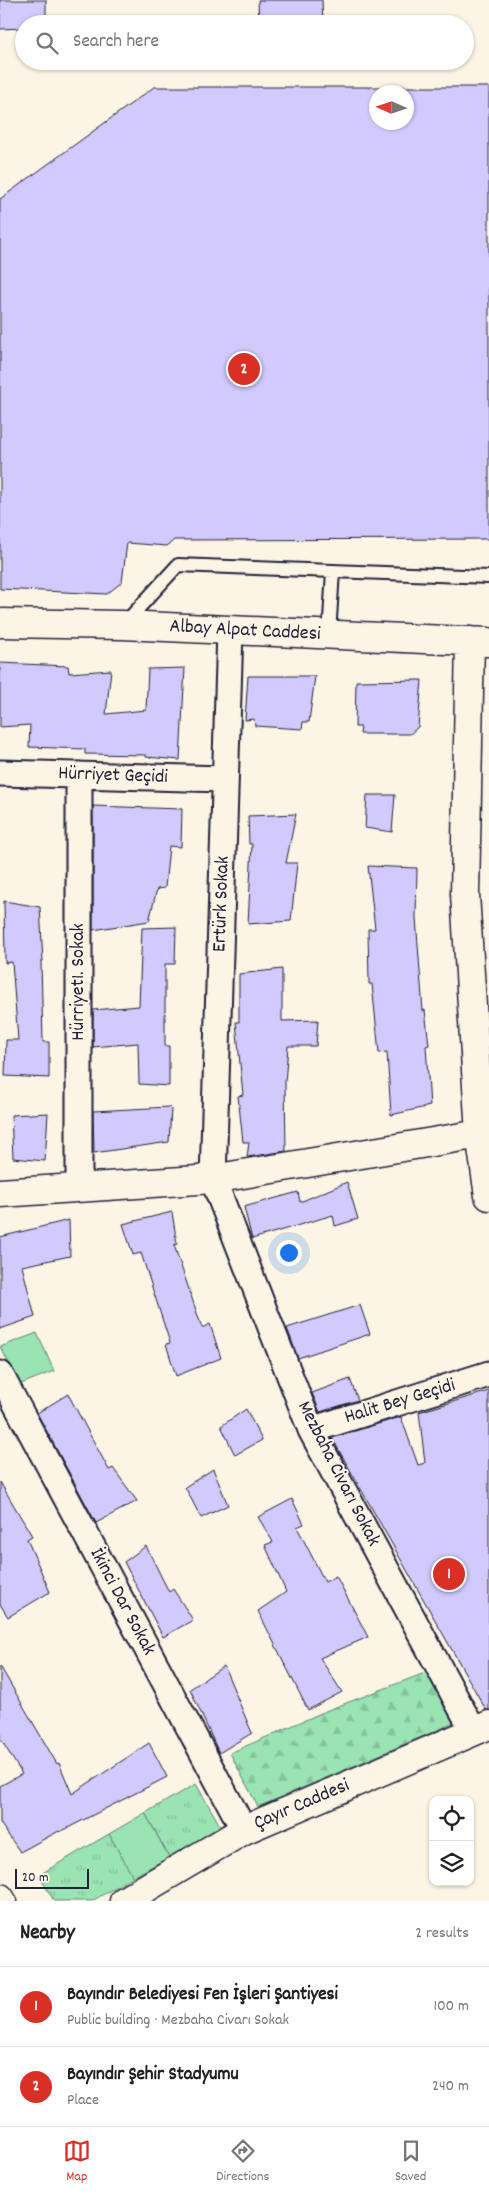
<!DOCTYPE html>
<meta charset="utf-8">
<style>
body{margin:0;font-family:Dekko,sans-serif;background:#f6f6f6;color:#222}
.controls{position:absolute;right:15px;bottom:15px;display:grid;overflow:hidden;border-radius:10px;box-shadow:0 1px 4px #0004}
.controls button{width:45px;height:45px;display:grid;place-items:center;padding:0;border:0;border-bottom:1px solid #e0e0e0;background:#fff;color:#222;font:25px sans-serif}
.compass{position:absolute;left:369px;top:85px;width:45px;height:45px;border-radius:50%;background:#fff;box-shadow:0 1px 4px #0004;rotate:273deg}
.scale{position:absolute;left:15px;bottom:12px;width:74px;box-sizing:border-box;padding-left:5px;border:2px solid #22223b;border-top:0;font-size:14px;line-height:18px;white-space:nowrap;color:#22223b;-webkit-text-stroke:4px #fcf5e5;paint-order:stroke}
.you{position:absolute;left:288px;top:1252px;width:18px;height:18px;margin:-12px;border:4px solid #fff;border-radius:50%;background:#1a73e8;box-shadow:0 0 0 8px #1a73e833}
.badge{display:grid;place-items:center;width:32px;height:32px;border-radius:50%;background:#d93025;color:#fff;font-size:16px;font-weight:700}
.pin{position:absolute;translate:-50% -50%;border:2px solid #fff;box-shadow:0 1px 5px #0006}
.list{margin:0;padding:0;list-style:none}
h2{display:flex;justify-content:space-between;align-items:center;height:65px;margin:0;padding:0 20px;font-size:21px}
h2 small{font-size:16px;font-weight:400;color:#767676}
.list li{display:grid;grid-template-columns:32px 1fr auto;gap:15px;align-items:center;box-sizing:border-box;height:80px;padding:0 20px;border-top:1px solid #e0e0e0}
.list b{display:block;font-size:19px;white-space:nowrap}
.list p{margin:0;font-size:16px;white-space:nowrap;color:#767676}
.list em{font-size:16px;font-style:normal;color:#767676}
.icon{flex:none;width:28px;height:28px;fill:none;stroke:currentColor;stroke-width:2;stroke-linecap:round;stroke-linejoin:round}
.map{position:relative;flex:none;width:489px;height:1901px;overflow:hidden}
.search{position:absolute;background:#fff;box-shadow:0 1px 4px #0004;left:15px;right:15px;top:15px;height:55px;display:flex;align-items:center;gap:12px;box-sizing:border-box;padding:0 18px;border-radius:28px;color:#767676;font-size:19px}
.sheet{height:225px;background:#fff}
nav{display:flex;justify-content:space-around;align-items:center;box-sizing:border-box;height:70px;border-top:1px solid #e0e0e0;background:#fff;font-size:14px;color:#767676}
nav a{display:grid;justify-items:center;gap:2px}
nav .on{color:#d93025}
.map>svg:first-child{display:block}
.grass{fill:url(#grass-tufts);stroke:#5e8276}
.forest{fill:url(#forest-firs);stroke:#5e8276}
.park{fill:#9ae3b2;stroke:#5e8276}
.building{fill:#d2c9fc;stroke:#22223b;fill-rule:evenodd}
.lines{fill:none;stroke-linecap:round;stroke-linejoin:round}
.lane-casing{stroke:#22223b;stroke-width:16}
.street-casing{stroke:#22223b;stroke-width:29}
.secondary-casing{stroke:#22223b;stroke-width:31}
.lane{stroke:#fcf5e5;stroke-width:12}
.street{stroke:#fcf5e5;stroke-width:25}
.secondary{stroke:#fcf5e5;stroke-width:28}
.labels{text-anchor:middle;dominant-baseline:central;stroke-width:4;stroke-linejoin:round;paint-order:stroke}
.street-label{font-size:20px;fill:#22223b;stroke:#fcf5e5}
</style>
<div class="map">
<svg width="489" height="1901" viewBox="0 0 489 1901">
<defs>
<pattern id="grass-tufts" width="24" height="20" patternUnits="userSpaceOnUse" patternTransform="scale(1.25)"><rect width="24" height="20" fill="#9ae3b2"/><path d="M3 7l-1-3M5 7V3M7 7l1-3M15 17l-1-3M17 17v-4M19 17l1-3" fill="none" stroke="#84c29a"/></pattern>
<pattern id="forest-firs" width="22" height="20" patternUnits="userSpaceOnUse" patternTransform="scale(1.25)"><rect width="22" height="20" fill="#9ae3b2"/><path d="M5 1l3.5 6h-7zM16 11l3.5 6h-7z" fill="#84c29a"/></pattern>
</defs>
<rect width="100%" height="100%" fill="#fcf5e5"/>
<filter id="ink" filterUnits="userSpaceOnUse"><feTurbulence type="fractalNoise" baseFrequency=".02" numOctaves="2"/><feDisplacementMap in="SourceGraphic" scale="10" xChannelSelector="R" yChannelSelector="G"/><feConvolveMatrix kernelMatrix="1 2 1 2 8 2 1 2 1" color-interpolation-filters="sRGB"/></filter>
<g filter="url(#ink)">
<path class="grass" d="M196 1784 221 1827 169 1857 145 1813Z
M109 1834 133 1877 92 1901H54L39 1875Z"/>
<path class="forest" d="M430 1671 456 1722 258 1807 230 1753 328 1710Z"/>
<path class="park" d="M37 1333 54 1371 21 1384 0 1347Z
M145 1813 169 1857 133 1877 109 1834Z"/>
<path class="building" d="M0 0H46V24H24V28L0 29Z
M258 0H322L323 24H259Z
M154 87H489V539L174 540 167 546 127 543 122 582 107 594 0 589V199ZM376 92H406V122H376Z
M0 663 68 666 69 673 111 670 106 714 146 710 148 669 185 668 180 760 146 757V755L85 754V749L29 747 30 725 0 727Z
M248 676H315L309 722H303L302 729 255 726 254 719 245 720Z
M422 680 418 727 410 734H360L361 727H355L356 681Z
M367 795H395L392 832 365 828Z
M93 806 182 809 181 847 169 846 165 888 157 889 149 921 93 930Z
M296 814 286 863H297L291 921 248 924 252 844H249L248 816Z
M368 866 417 868 416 918 423 1011 425 1010 429 1045 426 1046 430 1106 391 1115 387 1052 379 1053 372 984H369L368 929H375Z
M4 901 40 907 43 961H41L43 1042H49V1078L5 1076 6 1040H18L12 962 5 963Z
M176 927 175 964H165V1046H169V1086L139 1084 138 1043 93 1047V1010L139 1006 142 928Z
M282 969V1021L318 1020 316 1046H288L285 1083 286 1151 247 1157 249 1142H243L238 1096 243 1095 236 1022H239V974Z
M169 1107 171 1109 169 1142 94 1153 93 1111Z
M48 1113 45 1161 13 1158 11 1115Z
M347 1182 358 1219 335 1226 333 1215 252 1239 244 1207 298 1192 300 1202Z
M172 1212 177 1244 174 1245 202 1328 210 1324 221 1358 176 1376 166 1344 170 1343 141 1253 133 1255 123 1224Z
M69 1220 70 1256 22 1266 35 1317 0 1329V1237Z
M360 1305 370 1334 298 1358 287 1328Z
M350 1379 358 1400 320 1412 312 1393Z
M489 1391V1710H486L332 1438 401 1417 418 1465 425 1463 419 1412Z
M68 1394 109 1470 113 1468 137 1501 96 1523 37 1413Z
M246 1409 262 1440 235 1455 221 1426Z
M213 1469 228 1505 201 1518 185 1487Z
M0 1482 32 1536 27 1539 50 1592 8 1617 0 1604Z
M292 1499 304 1524 297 1527 325 1582 336 1576 368 1637 320 1658 342 1692 308 1710 258 1611 286 1592 265 1545 273 1542 258 1517Z
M146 1546 169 1592 173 1589 193 1620 163 1637 124 1562Z
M0 1666 57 1764 59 1763 72 1794 149 1743 167 1777 60 1832 59 1831 20 1852 0 1823V1786L22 1774 0 1738Z
M224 1666 252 1733 219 1753 190 1689Z"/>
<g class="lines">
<defs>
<path id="lane" d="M125 623 178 565 489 577
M329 635 333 571"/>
<path id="street" d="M230 630 213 1179 311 1430 474 1732
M0 773 225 779
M79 1188V775
M0 1374 244 1830
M311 1430 489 1374"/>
<path id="secondary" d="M0 623 123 625 488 642
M470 641 465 894 480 1134 489 1196
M0 1193 213 1179 480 1134
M0 1898 2 1901
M124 1901 244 1830 489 1725"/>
</defs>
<use href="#lane" class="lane-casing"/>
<use href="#street" class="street-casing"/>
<use href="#secondary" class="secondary-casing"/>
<use href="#lane" class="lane"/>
<use href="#street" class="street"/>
<use href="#secondary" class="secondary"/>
</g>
</g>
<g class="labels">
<g class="street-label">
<text transform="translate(245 631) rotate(3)">Albay Alpat Caddesi</text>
<text transform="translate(113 776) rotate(2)">Hürriyet Geçidi</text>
<text transform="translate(222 904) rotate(-88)">Ertürk Sokak</text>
<text transform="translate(79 982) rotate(-90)">Hürriyet1. Sokak</text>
<text transform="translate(400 1402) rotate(-17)">Halit Bey Geçidi</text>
<text transform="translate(338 1474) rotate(63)">Mezbaha Civarı Sokak</text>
<text transform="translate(122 1602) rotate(62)">İkinci Dar Sokak</text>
<text transform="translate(302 1805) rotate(-23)">Çayır Caddesi</text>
</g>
</g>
</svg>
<div class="controls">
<button><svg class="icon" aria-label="locate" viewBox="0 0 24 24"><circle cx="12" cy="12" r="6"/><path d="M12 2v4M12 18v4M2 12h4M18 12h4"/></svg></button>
<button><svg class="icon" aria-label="layers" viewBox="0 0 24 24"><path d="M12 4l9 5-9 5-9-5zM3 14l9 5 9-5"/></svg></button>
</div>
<svg class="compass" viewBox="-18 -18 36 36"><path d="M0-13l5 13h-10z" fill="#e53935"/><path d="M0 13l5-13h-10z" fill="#767676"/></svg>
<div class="scale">20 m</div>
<div class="you"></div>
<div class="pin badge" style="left:449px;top:1574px">1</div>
<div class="pin badge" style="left:244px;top:369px">2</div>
<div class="search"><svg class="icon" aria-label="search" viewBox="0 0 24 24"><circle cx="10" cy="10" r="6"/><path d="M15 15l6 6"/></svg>Search here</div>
</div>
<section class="sheet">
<h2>Nearby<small>2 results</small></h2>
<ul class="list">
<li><span class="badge">1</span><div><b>Bayındır Belediyesi Fen İşleri Şantiyesi</b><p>Public building · Mezbaha Civarı Sokak</p></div><em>100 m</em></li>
<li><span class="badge">2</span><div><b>Bayındır Şehir Stadyumu</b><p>Place</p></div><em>240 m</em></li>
</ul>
</section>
<nav>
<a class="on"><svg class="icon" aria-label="map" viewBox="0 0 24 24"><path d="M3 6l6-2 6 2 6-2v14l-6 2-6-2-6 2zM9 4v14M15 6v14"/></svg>Map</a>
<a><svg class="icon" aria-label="directions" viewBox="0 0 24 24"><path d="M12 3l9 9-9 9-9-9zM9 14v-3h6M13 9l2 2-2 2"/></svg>Directions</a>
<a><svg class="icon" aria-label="saved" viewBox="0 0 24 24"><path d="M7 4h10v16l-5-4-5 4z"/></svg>Saved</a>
</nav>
